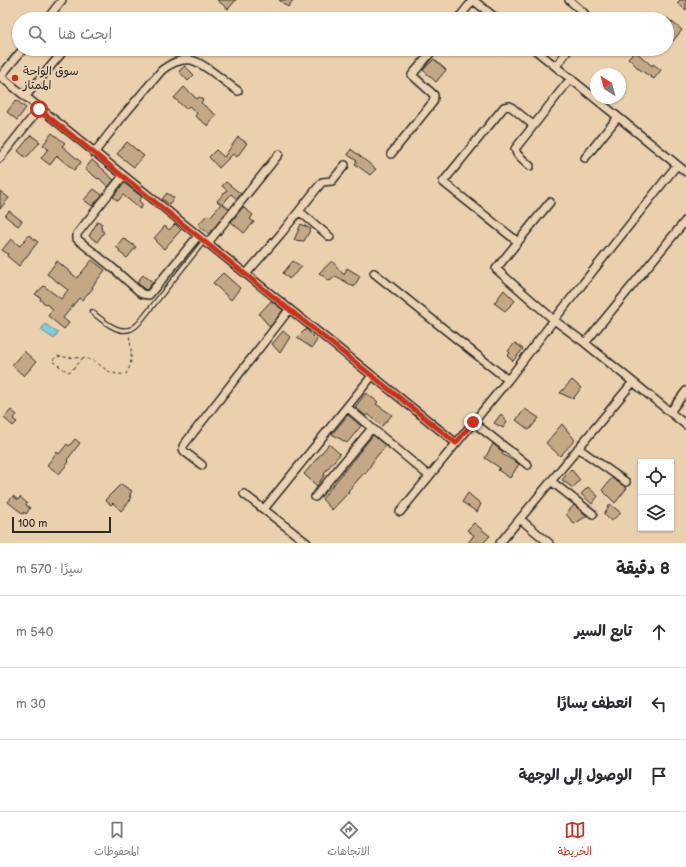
<!DOCTYPE html>
<html lang="ar">
<meta charset="utf-8">
<style>
body{margin:0;font-family:"Balsamiq Sans","Playpen Sans Arabic",sans-serif;background:#f7f7f7;color:#2b2b33;direction:rtl}
.controls{position:absolute;right:12px;bottom:12px;display:grid;overflow:hidden;border-radius:0px;box-shadow:0 1px 3px #0004}
.controls button{width:36px;height:36px;display:grid;place-items:center;padding:0;border:0;border-bottom:1px solid #e1e1e2;background:#fff;color:#2b2b33;font:20px sans-serif}
.compass{position:absolute;left:590px;top:68px;width:36px;height:36px;border-radius:50%;background:#fff;box-shadow:0 1px 3px #0004;rotate:324deg}
.scale{position:absolute;left:12px;bottom:10px;width:99px;box-sizing:border-box;padding-left:4px;border:2px solid #2b2b2b;border-top:0;font-size:11px;line-height:14px;white-space:nowrap;color:#2b2b2b;-webkit-text-stroke:3px #ebd2b2;paint-order:stroke}
.stop{position:absolute;width:12px;height:12px;margin:-9px;border:3px solid #c8321e;border-radius:50%;background:#fff}
.stop.end{background:#c8321e;border-color:#fff;box-shadow:0 1px 4px #0008}
.list{margin:0;padding:0;list-style:none}
h2{display:flex;justify-content:space-between;align-items:center;height:52px;margin:0;padding:0 16px;font-size:17px}
h2 small{font-size:13px;font-weight:400;color:#7c7c81}
.list li{display:grid;grid-template-columns:26px 1fr auto;gap:12px;align-items:center;box-sizing:border-box;height:72px;padding:0 16px;border-top:1px solid #e1e1e2}
.list b{display:block;font-size:15px;white-space:nowrap}
.list em{font-size:13px;font-style:normal;color:#7c7c81}
.icon{flex:none;width:22px;height:22px;fill:none;stroke:currentColor;stroke-width:2;stroke-linecap:round;stroke-linejoin:round}
.map{position:relative;flex:none;width:686px;height:543px;overflow:hidden;direction:ltr}
.search{position:absolute;background:#fff;box-shadow:0 1px 3px #0004;left:12px;right:12px;top:12px;height:44px;display:flex;align-items:center;gap:10px;box-sizing:border-box;padding:0 14px;border-radius:22px;color:#7c7c81;font-size:15px}
.sheet{height:268px;background:#fff}
nav{display:flex;justify-content:space-around;align-items:center;box-sizing:border-box;height:56px;border-top:1px solid #e1e1e2;background:#fff;font-size:11px;color:#7c7c81}
nav a{display:grid;justify-items:center;gap:2px}
nav .on{color:#c8321e}
.map>svg:first-child{display:block}
.water{fill:#80ccdf;stroke:#5e8c97}
.building{fill:#c4a885;stroke:#2b2b2b}
.lines{fill:none;stroke-linecap:round;stroke-linejoin:round}
.lane-casing{stroke:#2b2b2b;stroke-width:6}
.street-casing{stroke:#2b2b2b;stroke-width:10}
.path{stroke:#2b2b2b;stroke-width:1;stroke-dasharray:3 3;stroke-linecap:butt}
.lane{stroke:#ebd2b2;stroke-width:3.5}
.street{stroke:#ebd2b2;stroke-width:7}
.route{stroke:#c8321e;stroke-width:5}
.poi-dot{fill:#c8321e;stroke:#ebd2b2;stroke-width:1.5}
.labels{text-anchor:middle;dominant-baseline:central;stroke-width:3.5;stroke-linejoin:round;paint-order:stroke}
.poi-label{font-size:12px;fill:#2b2b2b;stroke:#ebd2b2;text-anchor:start}
</style>
<div class="map">
<svg width="686" height="543" viewBox="0 0 686 543">
<rect width="100%" height="100%" fill="#ebd0ad"/>
<filter id="ink" filterUnits="userSpaceOnUse"><feTurbulence type="fractalNoise" baseFrequency=".025" numOctaves="2"/><feDisplacementMap in="SourceGraphic" scale="8" xChannelSelector="R" yChannelSelector="G"/><feConvolveMatrix kernelMatrix="1 2 1 2 8 2 1 2 1" color-interpolation-filters="sRGB"/></filter>
<g filter="url(#ink)">
<path class="water" d="M45 324 58 333 54 339 41 330Z"/>
<path class="building" d="M217 0H236L228 9Z
M279 0H293L288 7Z
M680 0H686V10L677 3Z
M667 18 682 30 673 41 667 37Z
M493 49H507L502 55Z
M635 51 652 66 653 64 661 70 654 79 639 69 628 58Z
M434 59 446 70 436 82 423 70Z
M185 66 194 75 188 81 179 71Z
M184 87 197 99 199 97 203 100 201 103 216 115 208 126 195 116 197 113 189 106 186 109 174 98Z
M16 100 26 108 17 120 7 112Z
M52 133 65 143 62 146 81 162 74 170 57 156 50 165 41 158 48 149 43 145Z
M31 135 40 142 26 158 18 151Z
M238 137 247 143 237 157 233 154 219 168 209 157 216 150 224 157Z
M127 142 144 156 134 167 117 154Z
M351 149 376 169 370 175 355 164 357 161 348 155Z
M92 160 105 171H104L114 180 108 187 99 178 98 179 85 169Z
M226 182 241 194 237 199 231 194 223 204 229 209 209 234 198 225 207 215 210 217 221 204 217 201 227 190 222 186Z
M124 183 142 197 139 201 143 205 140 209 123 195 118 201 113 197Z
M94 189 102 195 92 206 84 200Z
M0 191 9 198 0 209Z
M167 193 174 198 169 204 162 199Z
M243 207 253 215 250 219 254 222 244 233 231 222Z
M9 211 22 221 18 226 5 216Z
M98 221 102 224 100 226 102 228 101 230 104 232 97 242 89 236Z
M175 224 181 230 164 249 156 242 157 240 154 238 165 226 169 230Z
M301 224 311 229 304 241 294 240Z
M29 235 38 242 19 266 7 256 8 254 2 250 11 239 20 246Z
M123 238 136 247 127 258 119 252 120 250 116 247Z
M92 260 105 270 92 287 93 288 89 293H88L82 300 79 298 63 318 69 323 64 329 48 316 53 309 40 300 41 298 35 294 44 286 61 299 68 290 47 274 57 261 77 278Z
M293 261 302 267 289 279 283 273Z
M332 261 344 275 347 268 360 276 354 287 336 276 330 281 319 273Z
M223 273 240 288 231 300 213 283Z
M143 275 153 282 147 290 144 289 137 282Z
M504 290 515 301 505 311 494 303Z
M271 301 283 310 270 327 259 314Z
M306 329 317 340 312 348 297 338Z
M283 331 290 337 280 353 272 344Z
M515 343 523 349 513 361 507 356 510 353 508 351Z
M24 351 36 362 24 376 12 365Z
M572 380 581 388 573 399 560 393Z
M366 393 378 402 376 404 392 415 382 426 368 414 366 416 355 407Z
M525 409 539 418 529 430 516 420Z
M11 410 17 415 13 419 17 422 13 426 4 418Z
M501 414 507 422 503 428 494 423Z
M348 415 361 426 347 443 332 434Z
M562 424 575 440 560 456 546 443Z
M373 435 386 446 376 457 365 474 364 473 348 491 349 492 332 510 322 499Z
M75 439 80 443 67 460 69 462 59 474 47 465 57 452 59 454 67 444 69 446Z
M329 444 340 454 324 473 325 474 317 486 304 474Z
M493 444 503 452 502 454 519 464 510 478 498 470 500 468 485 458Z
M571 469 580 480 573 488 562 480Z
M612 478 627 488 615 503 602 490Z
M121 484 132 491 130 494 131 495 129 496 131 497 129 500 130 501 121 511 113 503 111 505 105 500Z
M588 487 598 496 592 504 581 494Z
M468 493 481 504 477 512 462 502Z
M13 496 18 500 20 497 27 503 26 505 30 508 26 514 24 512 23 514 8 502Z
M610 504 621 513 611 521 604 514Z
M574 505 587 516 574 524 566 514Z
M474 523 490 536 483 543H468L474 535 467 530Z"/>
<g class="lines">
<defs>
<path id="lane" d="M92 312C101 319 118 335 131 329 134 328 137 325 139 323L204 241"/>
<path id="street" d="M473 0 497 19
M569 0 583 12 588 19
M47 19 62 0
M458 19 473 0
M534 49 686 172
M556 66 569 49
M0 76 456 443
M0 77 23 49
M25 97 65 49
M94 153 123 116 162 70C170 64 181 59 191 60 203 62 227 84 238 91
M391 154 433 102 434 97V95L412 75 434 49
M0 158 39 109
M585 158 618 117
M530 166 517 154 515 149 571 78
M123 176 77 234V239L114 269 142 294 149 295 198 236
M550 202 496 269 554 320 585 343 686 425
M299 211 330 237
M518 242 443 182 504 107 510 106 533 125
M207 244 279 154
M374 273 508 380
M246 274 280 235 322 182 332 181 345 165
M585 343 686 220
M348 408 429 476
M670 412 686 391
M473 422 528 465
M578 448 626 482
M202 465 185 452 183 449V446L289 310
M551 481 593 514
M244 494 307 543
M315 497 372 428
M264 509 372 376
M400 512 508 380 554 320 677 165
M520 519 549 543
M500 543 633 382"/>
</defs>
<use href="#lane" class="lane-casing"/>
<use href="#street" class="street-casing"/>
<path class="path" d="M83 358 71 371 68 372 52 361 57 356C67 358 78 357 88 359 104 363 104 376 126 374 134 362 131 348 129 334"/>
<use href="#lane" class="lane"/>
<use href="#street" class="street"/>
</g>
</g>
<g class="lines" filter="url(#ink)">
<path class="route" d="M39 109 456 443 473 422"/>
</g>
<circle class="poi-dot" cx="15" cy="78" r="4"/>
<g class="labels">
<g class="poi-label">
<text x="23" y="71">سوق الواحة<tspan x="23" dy="14">الممتاز</tspan></text>
</g>
</g>
</svg>
<div class="controls">
<button><svg class="icon" aria-label="locate" viewBox="0 0 24 24"><circle cx="12" cy="12" r="6"/><path d="M12 2v4M12 18v4M2 12h4M18 12h4"/></svg></button>
<button><svg class="icon" aria-label="layers" viewBox="0 0 24 24"><path d="M12 4l9 5-9 5-9-5zM3 14l9 5 9-5"/></svg></button>
</div>
<svg class="compass" viewBox="-18 -18 36 36"><path d="M0-13l5 13h-10z" fill="#e53935"/><path d="M0 13l5-13h-10z" fill="#7c7c81"/></svg>
<div class="scale">100 m</div>
<div class="stop" style="left:39px;top:109px"></div>
<div class="stop end" style="left:473px;top:422px"></div>
<div class="search"><svg class="icon" aria-label="search" viewBox="0 0 24 24"><circle cx="10" cy="10" r="6"/><path d="M15 15l6 6"/></svg>ابحث هنا</div>
</div>
<section class="sheet">
<h2>8 دقيقة<small>سيرًا · 570 m</small></h2>
<ul class="list">
<li><svg class="icon" aria-label="ahead" viewBox="0 0 24 24"><path d="M12 20V5M6 11l6-6 6 6"/></svg><div><b>تابع السير</b></div><em>540 m</em></li>
<li><svg class="icon" aria-label="left" viewBox="0 0 24 24"><path d="M17 20v-9H6M10 6l-5 5 5 5"/></svg><div><b>انعطف يسارًا</b></div><em>30 m</em></li>
<li><svg class="icon" aria-label="arrive" viewBox="0 0 24 24"><path d="M6 21V4h12l-3 4 3 4H6"/></svg><div><b>الوصول إلى الوجهة</b></div></li>
</ul>
</section>
<nav>
<a class="on"><svg class="icon" aria-label="map" viewBox="0 0 24 24"><path d="M3 6l6-2 6 2 6-2v14l-6 2-6-2-6 2zM9 4v14M15 6v14"/></svg>الخريطة</a>
<a><svg class="icon" aria-label="directions" viewBox="0 0 24 24"><path d="M12 3l9 9-9 9-9-9zM9 14v-3h6M13 9l2 2-2 2"/></svg>الاتجاهات</a>
<a><svg class="icon" aria-label="saved" viewBox="0 0 24 24"><path d="M7 4h10v16l-5-4-5 4z"/></svg>المحفوظات</a>
</nav>
